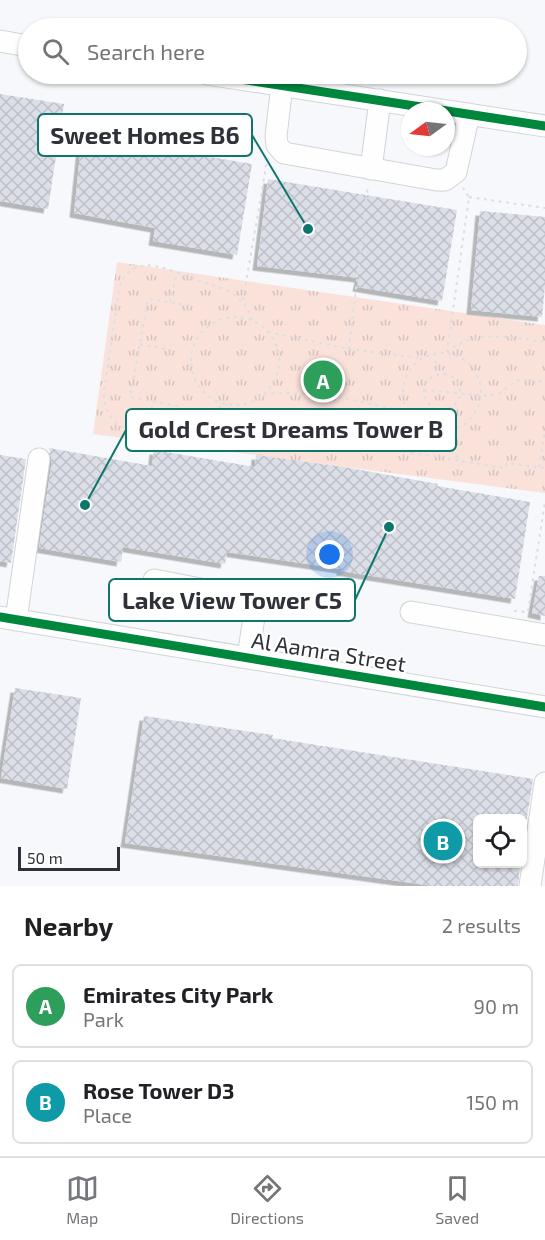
<!DOCTYPE html>
<style>
body{margin:0;font-family:"Exo 2",sans-serif;background:#f2f2f2;color:#202124}
.controls{position:absolute;right:18px;bottom:18px;display:grid;overflow:hidden;border-radius:9px;box-shadow:0 2px 4px #0004}
.controls button{width:54px;height:54px;display:grid;place-items:center;padding:0;border:0;border-bottom:2px solid #e0e0e0;background:#fff;color:#202124;font:30px sans-serif}
.compass{position:absolute;left:401px;top:102px;width:54px;height:54px;border-radius:50%;background:#fff;box-shadow:0 2px 4px #0004;rotate:255deg}
.scale{position:absolute;left:18px;bottom:15px;width:102px;box-sizing:border-box;padding-left:6px;border:3px solid #2e3137;border-top:0;font-size:16px;line-height:21px;white-space:nowrap;color:#2e3137;-webkit-text-stroke:4px #fff;paint-order:stroke}
.you{position:absolute;left:330px;top:555px;width:21px;height:21px;margin:-15px;border:4px solid #fff;border-radius:50%;background:#1a73e8;box-shadow:0 0 0 9px #1a73e833}
.badge{display:grid;place-items:center;width:39px;height:39px;border-radius:50%;background:#74777c;color:#fff;font-size:20px;font-weight:700}
.pin{position:absolute;translate:-50% -50%;border:3px solid #fff;box-shadow:0 2px 6px #0006}
.list{margin:0;padding:0;list-style:none}
h2{display:flex;justify-content:space-between;align-items:center;height:78px;margin:0;padding:0 24px;font-size:26px}
h2 small{font-size:20px;font-weight:400;color:#757577}
.list li{display:grid;grid-template-columns:39px 1fr auto;gap:18px;align-items:center;box-sizing:border-box;height:84px;margin:0 12px 12px;padding:0 12px;border:2px solid #e0e0e0;border-radius:9px}
.list b{display:block;font-size:22px;white-space:nowrap}
.list p{margin:0;font-size:20px;white-space:nowrap;color:#757577}
.list em{font-size:20px;font-style:normal;color:#757577}
.icon{flex:none;width:33px;height:33px;fill:none;stroke:currentColor;stroke-width:2;stroke-linecap:round;stroke-linejoin:round}
.map{position:relative;flex:none;width:545px;height:886px;overflow:hidden}
.search{position:absolute;background:#fff;box-shadow:0 2px 4px #0004;left:18px;right:18px;top:18px;height:66px;display:flex;align-items:center;gap:15px;box-sizing:border-box;padding:0 21px;border-radius:33px;color:#757577;font-size:22px}
.sheet{height:270px;background:#fff}
nav{display:flex;justify-content:space-around;align-items:center;box-sizing:border-box;height:84px;border-top:2px solid #e0e0e0;background:#fff;font-size:16px;color:#757577}
nav a{display:grid;justify-items:center;gap:3px}
nav .on{color:#74777c}
.map>svg:first-child{display:block}
.park{fill:url(#park-tufts)}
.building{fill:url(#building-cross-hatch);filter:url(#shadow)}
.lines{fill:none;stroke-linecap:round;stroke-linejoin:round}
.minor-casing{stroke:#d1d4d8;stroke-width:23}
.path{stroke:#dddee0;stroke-width:2;stroke-dasharray:3 4.5;stroke-linecap:butt}
.minor{stroke:#fefefe;stroke-width:21}
.cycleway-casing{stroke:#fff;stroke-width:13}
.cycleway{stroke:#00873e;stroke-width:9}
.labels{text-anchor:middle;dominant-baseline:central;stroke-width:4.5;stroke-linejoin:round;paint-order:stroke}
.street-label{font-size:22px;fill:#2e3137;stroke:#fff}
.leader{fill:none;stroke:#0f766e;stroke-width:2}
.callout-dot{fill:#0f766e;stroke:#fff;stroke-width:2}
.callout{fill:#fff;stroke:#0f766e;stroke-width:2}
.callout-label{font-size:24px;text-anchor:middle;font-weight:bold;fill:#2e3137}
</style>
<div class="map">
<svg width="545" height="886" viewBox="0 0 545 886">
<defs>
<pattern id="park-tufts" width="24" height="20" patternUnits="userSpaceOnUse" patternTransform="scale(1.5)"><rect width="24" height="20" fill="#fae2db"/><path d="M3 7l-1-3M5 7V3M7 7l1-3M15 17l-1-3M17 17v-4M19 17l1-3" fill="none" stroke="#d7c2bd"/></pattern>
<pattern id="building-cross-hatch" width="8" height="8" patternUnits="userSpaceOnUse" patternTransform="scale(1.5)"><rect width="8" height="8" fill="#dcdfe7"/><path d="M0 0l8 8M0 8l8-8" fill="none" stroke="#bdc0c7"/></pattern>
<filter id="shadow"><feDropShadow dx="-4.5" dy="4.5" stdDeviation="0" flood-color="#0004"/></filter>
</defs>
<rect width="100%" height="100%" fill="#f6f8fb"/>
<path class="park" d="M117 262 545 325V493L93 434Z"/>
<path class="building" d="M0 94 64 104 48 209 0 201Z
M84 117 167 133 164 149 252 164 237 255 153 241 155 228 74 213Z
M268 179 457 210 442 301 357 287 359 278 257 266Z
M480 211 545 217V286L542 317 471 310Z
M49 448 152 466 154 450 255 467 256 455 344 467 438 484 437 486 530 502 515 599 341 571V569L227 552 225 564 123 547 121 562 39 548 52 461Z
M0 455 26 459 11 563 0 561Z
M539 576H545V616L532 613Z
M15 688 81 698 67 789 1 778Z
M144 716 273 735 272 738 533 779 522 849V819H477V864H520L518 886H434L125 843Z"/>
<g class="lines">
<defs>
<path id="minor" d="M0 41 28 46
M207 74 545 126
M282 85 276 136 277 145 284 153 436 180H445L456 172 469 114
M371 169 380 100
M154 580 252 599 255 610 248 658
M411 612 545 635
M0 617 545 707
M16 620 39 459
M530 886 545 783"/>
</defs>
<use href="#minor" class="minor-casing"/>
<path class="path" d="M469 197 545 208
M243 300 267 161
M170 302 177 273
M191 361a44 44 0 1 1 88 0a44 44 0 1 1-88 0Z
M252 320C249 311 245 303 237 297 227 288 211 285 199 281 171 271 132 248 119 289L104 393C104 413 114 426 133 431H276L505 468 507 463 545 468
M268 332 349 349 421 358
M140 344 166 349
M349 349 368 185
M447 352 469 197 463 188
M447 352C476 328 511 338 545 342
M403 392a39 39 0 1 1 78 0a39 39 0 1 1-78 0Z
M434 353 438 374
M424 392a18 18 0 1 1 36 0a18 18 0 1 1-36 0Z
M424 390 488 396 500 393 516 381 522 379 545 382
M264 394C318 390 357 400 409 413
M178 406 130 397 148 299 194 306
M422 425 435 408
M148 431 153 401
M181 431 202 414 227 405
M438 431 459 460
M539 467 545 430
M514 611 528 612 545 501"/>
<use href="#minor" class="minor"/>
<defs>
<path id="cycleway" d="M207 74 545 126
M0 617 545 707"/>
</defs>
<use href="#cycleway" class="cycleway-casing"/>
<use href="#cycleway" class="cycleway"/>
</g>
<g class="labels">
<g class="street-label">
<text transform="translate(329 651) rotate(9)">Al Aamra Street</text>
</g>
</g>
<path class="leader" d="M308 229L252 135M85 505L126 430M389 527L355 600"/>
<g class="callout-dot">
<circle cx="308" cy="229" r="6"/>
<circle cx="85" cy="505" r="6"/>
<circle cx="389" cy="527" r="6"/>
</g>
<g class="callout">
<rect x="38" y="114" width="214" height="42" rx="6"/>
<rect x="126" y="409" width="330" height="42" rx="6"/>
<rect x="109" y="579" width="246" height="42" rx="6"/>
</g>
<g class="callout-label">
<text x="145" y="144">Sweet Homes B6</text>
<text x="291" y="438">Gold Crest Dreams Tower B</text>
<text x="232" y="609">Lake View Tower C5</text>
</g>
</svg>
<div class="controls">
<button><svg class="icon" aria-label="locate" viewBox="0 0 24 24"><circle cx="12" cy="12" r="6"/><path d="M12 2v4M12 18v4M2 12h4M18 12h4"/></svg></button>
</div>
<svg class="compass" viewBox="-18 -18 36 36"><path d="M0-13l5 13h-10z" fill="#e53935"/><path d="M0 13l5-13h-10z" fill="#757577"/></svg>
<div class="scale">50 m</div>
<div class="you"></div>
<div class="pin badge" style="left:323px;top:380px;background:#2e9e5b">A</div>
<div class="pin badge" style="left:443px;top:841px;background:#0f9aa8">B</div>
<div class="search"><svg class="icon" aria-label="search" viewBox="0 0 24 24"><circle cx="10" cy="10" r="6"/><path d="M15 15l6 6"/></svg>Search here</div>
</div>
<section class="sheet">
<h2>Nearby<small>2 results</small></h2>
<ul class="list">
<li><span class="badge" style="background:#2e9e5b">A</span><div><b>Emirates City Park</b><p>Park</p></div><em>90 m</em></li>
<li><span class="badge" style="background:#0f9aa8">B</span><div><b>Rose Tower D3</b><p>Place</p></div><em>150 m</em></li>
</ul>
</section>
<nav>
<a class="on"><svg class="icon" aria-label="map" viewBox="0 0 24 24"><path d="M3 6l6-2 6 2 6-2v14l-6 2-6-2-6 2zM9 4v14M15 6v14"/></svg>Map</a>
<a><svg class="icon" aria-label="directions" viewBox="0 0 24 24"><path d="M12 3l9 9-9 9-9-9zM9 14v-3h6M13 9l2 2-2 2"/></svg>Directions</a>
<a><svg class="icon" aria-label="saved" viewBox="0 0 24 24"><path d="M7 4h10v16l-5-4-5 4z"/></svg>Saved</a>
</nav>
